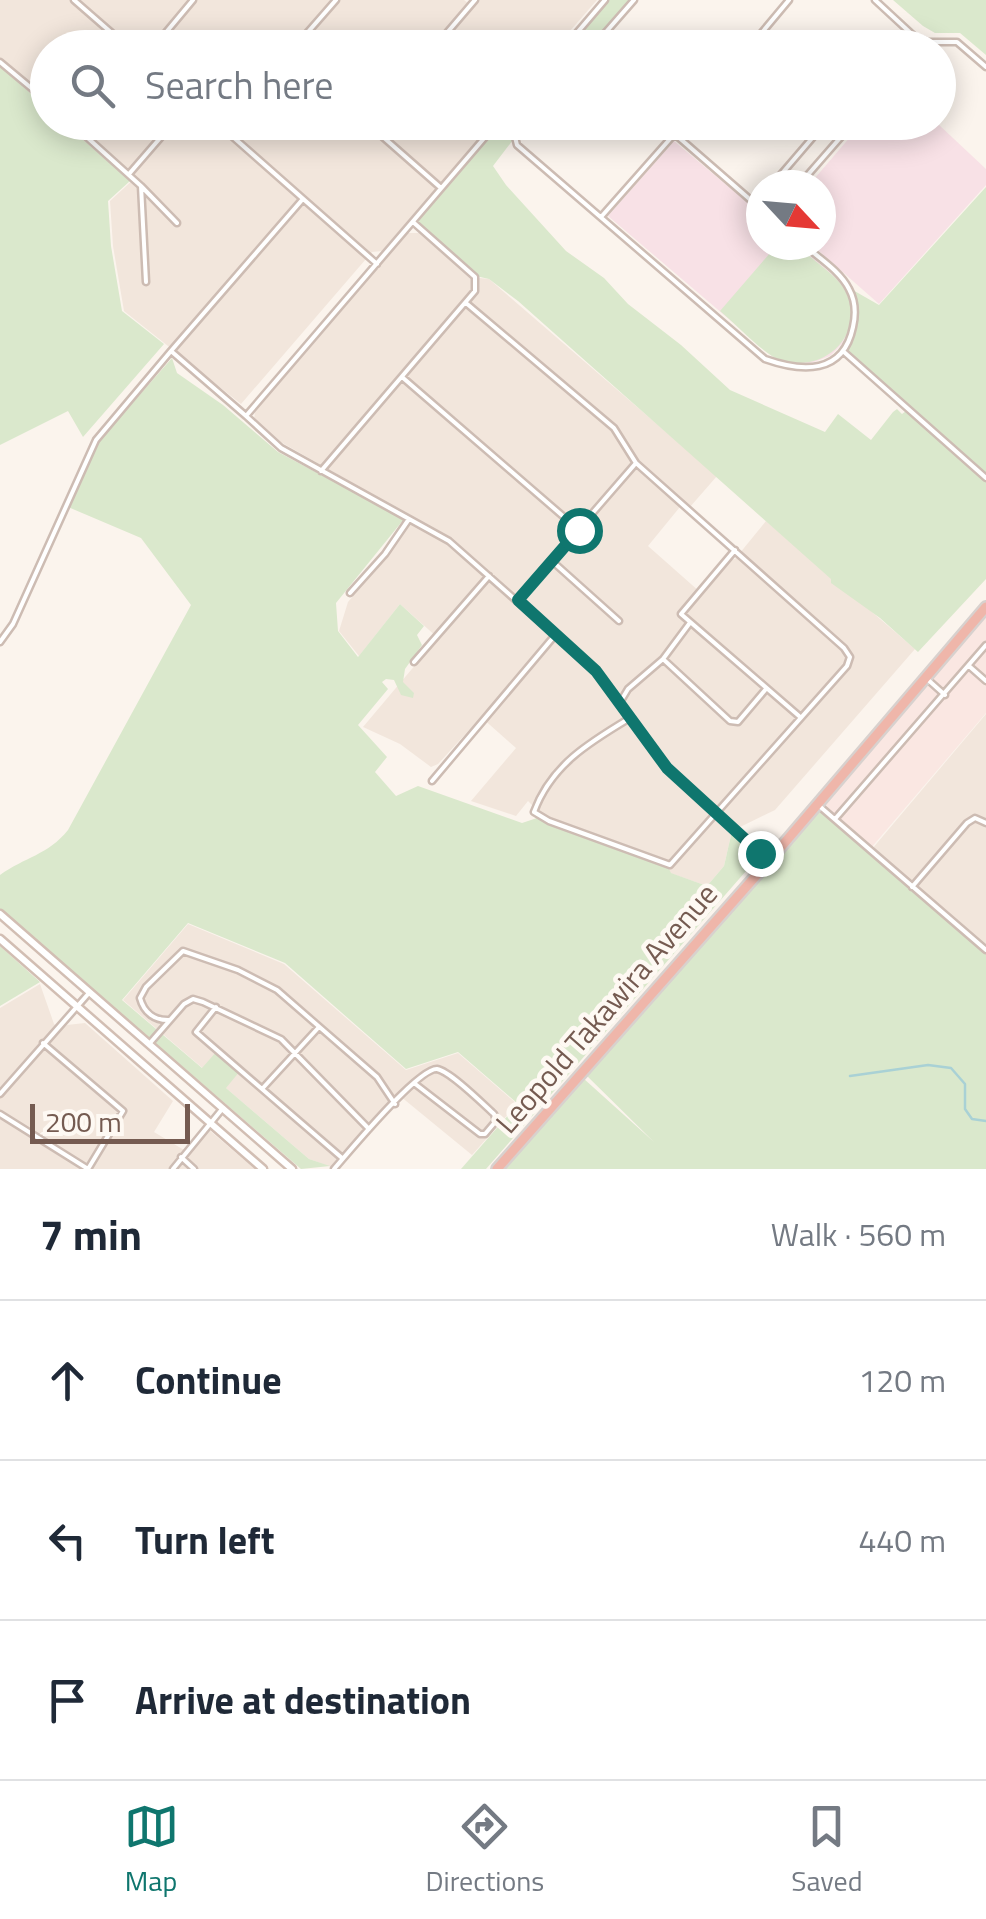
<!DOCTYPE html>
<meta charset="utf-8">
<style>
body{margin:0;font-family:"Titillium Web",sans-serif;background:#f6f6f7;color:#1f2937}
.compass{position:absolute;left:746px;top:170px;width:90px;height:90px;border-radius:50%;background:#fff;box-shadow:0 5px 25px #0003;rotate:116deg}
.scale{position:absolute;left:30px;bottom:25px;width:160px;box-sizing:border-box;padding-left:10px;border:5px solid #755b51;border-top:0;font-size:28px;line-height:35px;white-space:nowrap;color:#755b51;-webkit-text-stroke:8px #fef9f3;paint-order:stroke}
.stop{position:absolute;width:30px;height:30px;margin:-22px;border:8px solid #0f766e;border-radius:50%;background:#fff}
.stop.end{background:#0f766e;border-color:#fff;box-shadow:0 2px 10px #0008}
.list{margin:0;padding:0;list-style:none}
h2{display:flex;justify-content:space-between;align-items:center;height:130px;margin:0;padding:0 40px;font-size:42px}
h2 small{font-size:32px;font-weight:400;color:#747a83}
.list li{display:grid;grid-template-columns:65px 1fr auto;gap:30px;align-items:center;box-sizing:border-box;height:160px;padding:0 40px;border-top:2px solid #e0e1e3}
.list b{display:block;font-size:38px;white-space:nowrap}
.list em{font-size:32px;font-style:normal;color:#747a83}
.icon{flex:none;width:55px;height:55px;fill:none;stroke:currentColor;stroke-width:2;stroke-linecap:round;stroke-linejoin:round}
.map{position:relative;flex:none;width:986px;height:1169px;overflow:hidden}
.search{position:absolute;background:#fff;box-shadow:0 5px 25px #0003;left:30px;right:30px;top:30px;height:110px;display:flex;align-items:center;gap:25px;box-sizing:border-box;padding:0 35px;border-radius:55px;color:#747a83;font-size:38px}
.sheet{height:610px;background:#fff}
nav{display:flex;justify-content:space-around;align-items:center;box-sizing:border-box;height:140px;border-top:2px solid #e0e1e3;background:#fff;font-size:28px;color:#747a83}
nav a{display:grid;justify-items:center;gap:5px}
nav .on{color:#0f766e}
.map>svg:first-child{display:block}
.residential{fill:#f2e6dc}
.commercial{fill:#fae7e2}
.medical{fill:#f8e1e6}
.green{fill:#dae8cc}
.lines{fill:none;stroke-linecap:round;stroke-linejoin:round}
.stream{stroke:#a9d1d5;stroke-width:2.5}
.street-casing{stroke:#cdbcb3;stroke-width:9}
.secondary-casing{stroke:#d2beb3;stroke-width:11}
.highway-casing{stroke:#d8d1ce;stroke-width:14}
.street{stroke:#fff;stroke-width:4}
.secondary{stroke:#fff;stroke-width:6}
.highway{stroke:#efb6aa;stroke-width:9}
.route{stroke:#0f766e;stroke-width:12}
.labels{text-anchor:middle;dominant-baseline:central;stroke-width:9;stroke-linejoin:round;paint-order:stroke}
.street-label{font-size:30px;fill:#755b51;stroke:#fef9f3}
</style>
<div class="map">
<svg width="986" height="1169" viewBox="0 0 986 1169">
<rect width="100%" height="100%" fill="#fbf4ed"/>
<path class="residential" d="M0 0H464L473 7 479 0H597L556 47 48 48 47 99 0 58Z
M74 123H492L382 251 372 252 241 404 124 311 113 246 110 201 136 177Z
M407 233H419L470 277 489 279 717 476 690 507 684 502 648 546 700 592 729 560 735 559 766 521 915 649 775 810 732 831 724 866 707 886 670 873 665 859 541 814 528 801 516 816 471 801 516 748 481 717 438 764 431 767 400 744 363 727 438 638 400 604 359 656 339 631 348 602 389 554 412 517 279 441 254 421 255 411Z
M986 714V947L872 849Z
M188 924 284 964 406 1070 458 1053 517 1104 472 1155 400 1096 334 1168 309 1159 123 1000Z
M40 984 54 1024 61 1030 67 1025 85 1023 173 1101 154 1132 189 1153 209 1130 255 1169H0V1008Z"/>
<path class="commercial" d="M986 616V713L871 848 821 802Z"/>
<path class="medical" d="M863 122 937 123 986 169V185L879 304 812 245H821V185H809Z
M674 141 761 214V245H798L838 279 848 294 852 311 850 328 842 344 830 356 806 365 777 360 608 216Z"/>
<path class="green" d="M606 0H632L590 47 565 48Z
M893 0H986V55L960 33H935L923 26Z
M0 66 47 108 48 122 64 123 130 181 108 201 111 246 122 311 164 344 83 437 68 411 0 445Z
M500 123H526L493 166 506 185 566 251 604 278 628 304 681 345 730 390 825 432 838 414 871 440 893 412 897 409 902 414 906 411 986 481V579L918 652 880 618 831 583V579L518 301 489 279 476 276 416 222Z
M986 187V476L846 350C855 329 859 311 851 289L879 305Z
M777 245C797 245 803 251 818 263 830 273 843 282 848 297 863 340 820 374 780 360 763 354 736 324 720 311Z
M172 358 177 373 223 405 278 452 404 519 336 603 338 631 358 657 400 604 424 626 417 635 422 645 405 669 403 682 414 693 413 698 401 695 394 680 386 679 382 682 388 689 358 725 387 757 375 772 396 796 418 786 522 823 537 818 668 867 671 873 707 886 724 866 732 831 752 850 753 863 486 1169H461L518 1104 458 1052 406 1069 285 963 188 923 122 1000 202 1068 217 1051 240 1071 226 1088 309 1159 330 1166 301 1169 0 909V875C25 857 48 855 68 830L191 605 141 538 68 507 100 440Z
M818 809 986 954V1169H503L583 1078 654 1142 585 1074Z
M0 946 40 982 0 1006Z"/>
<g class="lines">
<path class="stream" d="M850 1076 928 1065 951 1068 965 1084V1109L972 1119 986 1121"/>
<defs>
<path id="street" d="M74 0 129 48
M875 0 915 37 928 42H957L986 67
M153 48 193 0
M294 48 336 0
M434 48 475 0
M564 48 605 0
M592 48 634 0
M749 48 789 0
M906 48 915 37
M0 62 48 102
M70 122 141 186 177 223
M216 122 377 264
M366 122 441 188
M528 122 515 137 517 145 765 359C802 372 843 375 853 327 856 314 855 300 849 289 840 271 819 258 804 245
M661 122 761 209
M129 174 174 122
M772 185 826 122
M799 185 854 122
M141 186 146 282
M302 200 171 351 246 416 498 122
M601 217 685 122
M466 303 614 428 636 463 844 648 850 657 847 666 670 865 549 821 534 812C551 765 590 742 630 718
M844 352 986 478
M402 377 579 530
M246 416 281 448 449 541 596 671 667 768 766 858
M321 471 475 291V277L413 222
M735 550 681 614 799 716
M552 561 619 621
M350 593 385 554 409 519
M518 599 636 463
M689 624 663 659 730 721 738 722 766 689
M0 642 13 624 96 440 171 351
M414 662 489 576
M969 666 986 681
M926 678 945 695
M619 704 628 689 663 659
M432 781 556 634
M817 804 986 950
M835 819 986 645
M912 887 967 823 975 818 986 823
M216 1007 196 1032 342 1158
M170 1020C155 1021 144 1013 140 998L146 987 183 951 238 970 277 990 377 1077 395 1104
M43 1043 123 1111 88 1169
M150 1043 184 1004 193 999 203 1002 281 1039 369 1129
M262 1089 319 1027
M0 1094 89 993
M0 1114 88 1169
M181 1157 194 1169
M173 1169 223 1108
M334 1169C349 1152 418 1068 437 1069 450 1071 483 1104 494 1114L496 1121 485 1134H480L414 1083"/>
<path id="secondary" d="M0 914 292 1169
M0 939 263 1169"/>
<path id="highway" d="M497 1169 769 861 986 607"/>
</defs>
<use href="#street" class="street-casing"/>
<use href="#secondary" class="secondary-casing"/>
<use href="#highway" class="highway-casing"/>
<use href="#street" class="street"/>
<use href="#secondary" class="secondary"/>
<use href="#highway" class="highway"/>
</g>
<g class="lines">
<path class="route" d="M579 530 518 600 596 671 667 768 760 853"/>
</g>
<g class="labels">
<g class="street-label">
<text transform="translate(606 1008) rotate(-49)">Leopold Takawira Avenue</text>
</g>
</g>
</svg>
<svg class="compass" viewBox="-18 -18 36 36"><path d="M0-13l5 13h-10z" fill="#e53935"/><path d="M0 13l5-13h-10z" fill="#747a83"/></svg>
<div class="scale">200 m</div>
<div class="stop" style="left:579px;top:530px"></div>
<div class="stop end" style="left:760px;top:853px"></div>
<div class="search"><svg class="icon" aria-label="search" viewBox="0 0 24 24"><circle cx="10" cy="10" r="6"/><path d="M15 15l6 6"/></svg>Search here</div>
</div>
<section class="sheet">
<h2>7 min<small>Walk · 560 m</small></h2>
<ul class="list">
<li><svg class="icon" aria-label="ahead" viewBox="0 0 24 24"><path d="M12 20V5M6 11l6-6 6 6"/></svg><div><b>Continue</b></div><em>120 m</em></li>
<li><svg class="icon" aria-label="left" viewBox="0 0 24 24"><path d="M17 20v-9H6M10 6l-5 5 5 5"/></svg><div><b>Turn left</b></div><em>440 m</em></li>
<li><svg class="icon" aria-label="arrive" viewBox="0 0 24 24"><path d="M6 21V4h12l-3 4 3 4H6"/></svg><div><b>Arrive at destination</b></div></li>
</ul>
</section>
<nav>
<a class="on"><svg class="icon" aria-label="map" viewBox="0 0 24 24"><path d="M3 6l6-2 6 2 6-2v14l-6 2-6-2-6 2zM9 4v14M15 6v14"/></svg>Map</a>
<a><svg class="icon" aria-label="directions" viewBox="0 0 24 24"><path d="M12 3l9 9-9 9-9-9zM9 14v-3h6M13 9l2 2-2 2"/></svg>Directions</a>
<a><svg class="icon" aria-label="saved" viewBox="0 0 24 24"><path d="M7 4h10v16l-5-4-5 4z"/></svg>Saved</a>
</nav>
